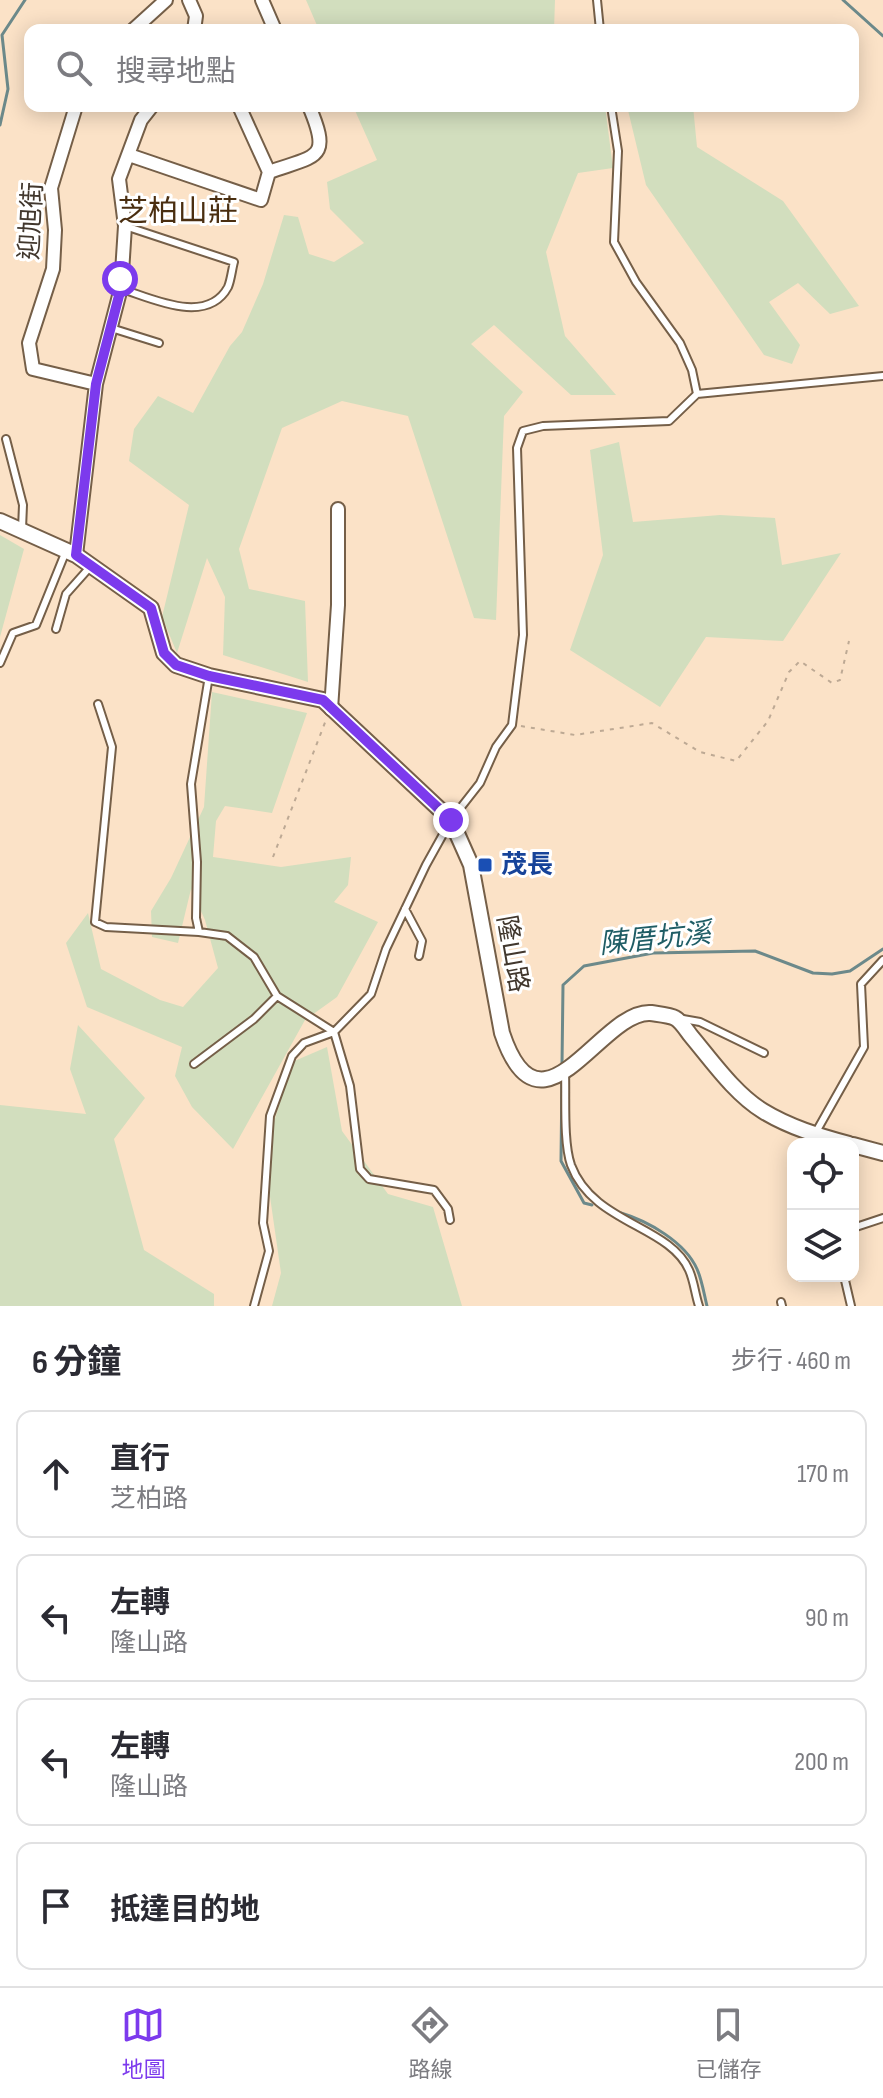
<!DOCTYPE html>
<html lang="zh-TW">
<meta charset="utf-8">
<style>
body{margin:0;font-family:"Sofia Sans Condensed","Noto Sans TC",sans-serif;background:#f2f2f3;color:#2b2b33}
.controls{position:absolute;right:24px;bottom:24px;display:grid;overflow:hidden;border-radius:16px;box-shadow:0 4px 20px #0003}
.controls button{width:72px;height:72px;display:grid;place-items:center;padding:0;border:0;border-bottom:2px solid #e1e1e2;background:#fff;color:#2b2b33;font:40px sans-serif}
.stop{position:absolute;width:24px;height:24px;margin:-18px;border:6px solid #7c3aed;border-radius:50%;background:#fff}
.stop.end{background:#7c3aed;border-color:#fff;box-shadow:0 2px 8px #0008}
.list{margin:0;padding:0;list-style:none}
h2{display:flex;justify-content:space-between;align-items:center;height:104px;margin:0;padding:0 32px;font-size:34px}
h2 small{font-size:26px;font-weight:400;color:#7c7c81}
.list li{display:grid;grid-template-columns:52px 1fr auto;gap:24px;align-items:center;box-sizing:border-box;height:128px;margin:0 16px 16px;padding:0 16px;border:2px solid #e1e1e2;border-radius:16px}
.list b{display:block;font-size:30px;white-space:nowrap}
.list p{margin:0;font-size:26px;white-space:nowrap;color:#7c7c81}
.list em{font-size:26px;font-style:normal;color:#7c7c81}
.icon{flex:none;width:44px;height:44px;fill:none;stroke:currentColor;stroke-width:2;stroke-linecap:round;stroke-linejoin:round}
.map{position:relative;flex:none;width:883px;height:1306px;overflow:hidden}
.search{position:absolute;background:#fff;box-shadow:0 4px 20px #0003;left:24px;right:24px;top:24px;height:88px;display:flex;align-items:center;gap:20px;box-sizing:border-box;padding:0 28px;border-radius:16px;color:#7c7c81;font-size:30px}
.sheet{height:680px;background:#fff}
nav{display:flex;justify-content:space-around;align-items:center;box-sizing:border-box;height:112px;border-top:2px solid #e1e1e2;background:#fff;font-size:22px;color:#7c7c81}
nav a{display:grid;justify-items:center;gap:4px}
nav .on{color:#7c3aed}
.map>svg:first-child{display:block}
.green{fill:#d2debe}
.lines{fill:none;stroke-linecap:round;stroke-linejoin:round}
.stream{stroke:#6c898a;stroke-width:3}
.service-casing{stroke:#755f48;stroke-width:10}
.minor-casing{stroke:#755f48;stroke-width:16}
.tertiary-casing{stroke:#755f48;stroke-width:18}
.path{stroke:#bda994;stroke-width:2;stroke-dasharray:4 6;stroke-linecap:butt}
.service{stroke:#fff;stroke-width:6}
.minor{stroke:#fff;stroke-width:12}
.tertiary{stroke:#fff;stroke-width:14}
.route{stroke:#7c3aed;stroke-width:10}
.transit-dot{fill:#1a4fb4;stroke:#fff;stroke-width:3}
.labels{text-anchor:middle;dominant-baseline:central;stroke-width:6;stroke-linejoin:round;paint-order:stroke}
.street-label{font-size:26px;fill:#41372d;stroke:#fff}
.transit-label{font-size:26px;font-weight:bold;fill:#164399;stroke:#fff;text-anchor:start}
.water-label{font-size:28px;font-style:italic;fill:#1f5d65;stroke:#fff}
.quarter-label{font-size:30px;fill:#4a2e10;stroke:#fff}
</style>
<div class="map">
<svg width="883" height="1306" viewBox="0 0 883 1306">
<rect width="100%" height="100%" fill="#fbe2c7"/>
<path class="green" d="M306 0H555L554 30H319Z
M353 106H605L613 168 578 173 546 252 565 336 616 395H571L494 325 471 344 523 392 504 416 496 620 474 618 408 416 342 401 282 428 239 549 249 589 305 601 308 682 223 655 225 597 207 558 177 653 162 617 189 505 129 461 134 429 158 396 193 413 230 346 242 332 263 284 284 215 298 217 309 254 334 262 364 243 330 209 327 182 377 160Z
M627 106H693L697 147 783 201 859 306 830 314 798 283 769 302 800 345 792 364 764 355 646 185Z
M619 442 633 522 720 515 775 518 782 565 841 553 783 641 706 637 660 707 570 650 603 555 590 450Z
M0 535 24 549 0 637Z
M212 692 307 713 272 813 225 806 216 821 213 857 281 867 351 857 348 885 334 902 378 922 337 997 305 1020 233 1149 192 1107 175 1076 182 1047 87 1007 66 943 88 913 101 969 160 1000 183 1007 218 968 205 920 191 889 178 943 152 937 151 911 171 878 204 807Z
M78 1025 145 1098 114 1139 144 1250 214 1294V1306H0V1105L86 1114 70 1069Z
M327 1047 342 1131 388 1194 433 1207 462 1306H272L281 1273 264 1155 292 1062Z"/>
<g class="lines">
<path class="stream" d="M843 0 883 36
M0 125 8 89 2 35 25 0
M562 1065 563 985 584 966 653 953 755 951 813 973 832 974 850 971 883 949
M562 1076 561 1161 584 1203 592 1205
M621 1213C648 1221 685 1242 697 1269 702 1280 704 1294 707 1306"/>
<defs>
<path id="service" d="M597 0 600 30
M122 289C151 298 207 326 228 287 231 280 232 269 234 262L125 226
M111 328 159 343
M697 394 883 376
M6 439 23 505 22 529
M56 629 66 594 90 567
M0 663 13 633 36 625 66 551
M209 676 191 784 197 862 196 918 199 932 227 936 254 957 277 996 334 1032 350 1086 360 1169 369 1179 434 1190 448 1209 450 1220
M98 704 112 747 95 922 106 927 199 932
M405 909 422 941 419 956
M683 1019 700 1022 764 1053
M194 1064 254 1019 277 996
M565 1072C566 1097 563 1142 571 1165 593 1224 669 1225 689 1270 694 1281 695 1294 699 1306
M816 1132 864 1047 861 984 883 960
M853 1228 883 1218
M844 1276 851 1306
M781 1302 782 1306
M254 1306 269 1251 263 1223 270 1116 292 1056 304 1043 334 1032 371 994 386 949 426 865 451 820 480 783 496 747 512 725 523 635 517 448 523 431 543 426 669 421 697 394 692 370 680 343 636 282 614 242 618 151 611 106"/>
<path id="minor" d="M189 0 196 16 194 30
M262 0 275 30
M133 30 166 0
M76 106 51 188 55 230 53 269 29 343 33 369 96 384
M239 106 269 172
M129 155 261 200 269 172
M269 172C317 155 332 160 309 106
M76 555 96 384 121 288 125 226 119 179 141 120 152 106
M331 709 338 605V509"/>
<path id="tertiary" d="M0 521 76 555 151 608 164 653 176 665 209 676 323 700 451 820 471 865 502 1033C541 1150 601 1009 651 1013 657 1014 670 1015 675 1018 681 1021 687 1031 691 1036 712 1061 735 1094 763 1111 789 1127 819 1136 849 1144
M853 1145 883 1153"/>
</defs>
<use href="#service" class="service-casing"/>
<use href="#minor" class="minor-casing"/>
<use href="#tertiary" class="tertiary-casing"/>
<path class="path" d="M521 726 575 735 652 723 700 752 736 761 768 721 789 672 800 661 832 683 840 680 849 641
M273 857 326 720"/>
<use href="#service" class="service"/>
<use href="#minor" class="minor"/>
<use href="#tertiary" class="tertiary"/>
</g>
<g class="lines">
<path class="route" d="M120 279 121 288 96 384 76 555 151 608 164 653 176 665 209 676 323 700 451 820"/>
</g>
<rect class="transit-dot" x="477" y="857" width="16" height="16" rx="4"/>
<g class="labels">
<g class="street-label">
<text transform="translate(32 221) rotate(-87)">迎旭街</text>
<text transform="translate(512 954) rotate(80)">隆山路</text>
</g>
<g class="transit-label">
<text x="501" y="865">茂長</text>
</g>
<g class="water-label">
<text transform="translate(655 939) rotate(-6)">陳厝坑溪</text>
</g>
<g class="quarter-label">
<text x="178" y="212">芝柏山莊</text>
</g>
</g>
</svg>
<div class="controls">
<button><svg class="icon" aria-label="locate" viewBox="0 0 24 24"><circle cx="12" cy="12" r="6"/><path d="M12 2v4M12 18v4M2 12h4M18 12h4"/></svg></button>
<button><svg class="icon" aria-label="layers" viewBox="0 0 24 24"><path d="M12 4l9 5-9 5-9-5zM3 14l9 5 9-5"/></svg></button>
</div>
<div class="stop" style="left:120px;top:279px"></div>
<div class="stop end" style="left:451px;top:820px"></div>
<div class="search"><svg class="icon" aria-label="search" viewBox="0 0 24 24"><circle cx="10" cy="10" r="6"/><path d="M15 15l6 6"/></svg>搜尋地點</div>
</div>
<section class="sheet">
<h2>6 分鐘<small>步行 · 460 m</small></h2>
<ul class="list">
<li><svg class="icon" aria-label="ahead" viewBox="0 0 24 24"><path d="M12 20V5M6 11l6-6 6 6"/></svg><div><b>直行</b><p>芝柏路</p></div><em>170 m</em></li>
<li><svg class="icon" aria-label="left" viewBox="0 0 24 24"><path d="M17 20v-9H6M10 6l-5 5 5 5"/></svg><div><b>左轉</b><p>隆山路</p></div><em>90 m</em></li>
<li><svg class="icon" aria-label="left" viewBox="0 0 24 24"><path d="M17 20v-9H6M10 6l-5 5 5 5"/></svg><div><b>左轉</b><p>隆山路</p></div><em>200 m</em></li>
<li><svg class="icon" aria-label="arrive" viewBox="0 0 24 24"><path d="M6 21V4h12l-3 4 3 4H6"/></svg><div><b>抵達目的地</b></div></li>
</ul>
</section>
<nav>
<a class="on"><svg class="icon" aria-label="map" viewBox="0 0 24 24"><path d="M3 6l6-2 6 2 6-2v14l-6 2-6-2-6 2zM9 4v14M15 6v14"/></svg>地圖</a>
<a><svg class="icon" aria-label="directions" viewBox="0 0 24 24"><path d="M12 3l9 9-9 9-9-9zM9 14v-3h6M13 9l2 2-2 2"/></svg>路線</a>
<a><svg class="icon" aria-label="saved" viewBox="0 0 24 24"><path d="M7 4h10v16l-5-4-5 4z"/></svg>已儲存</a>
</nav>
